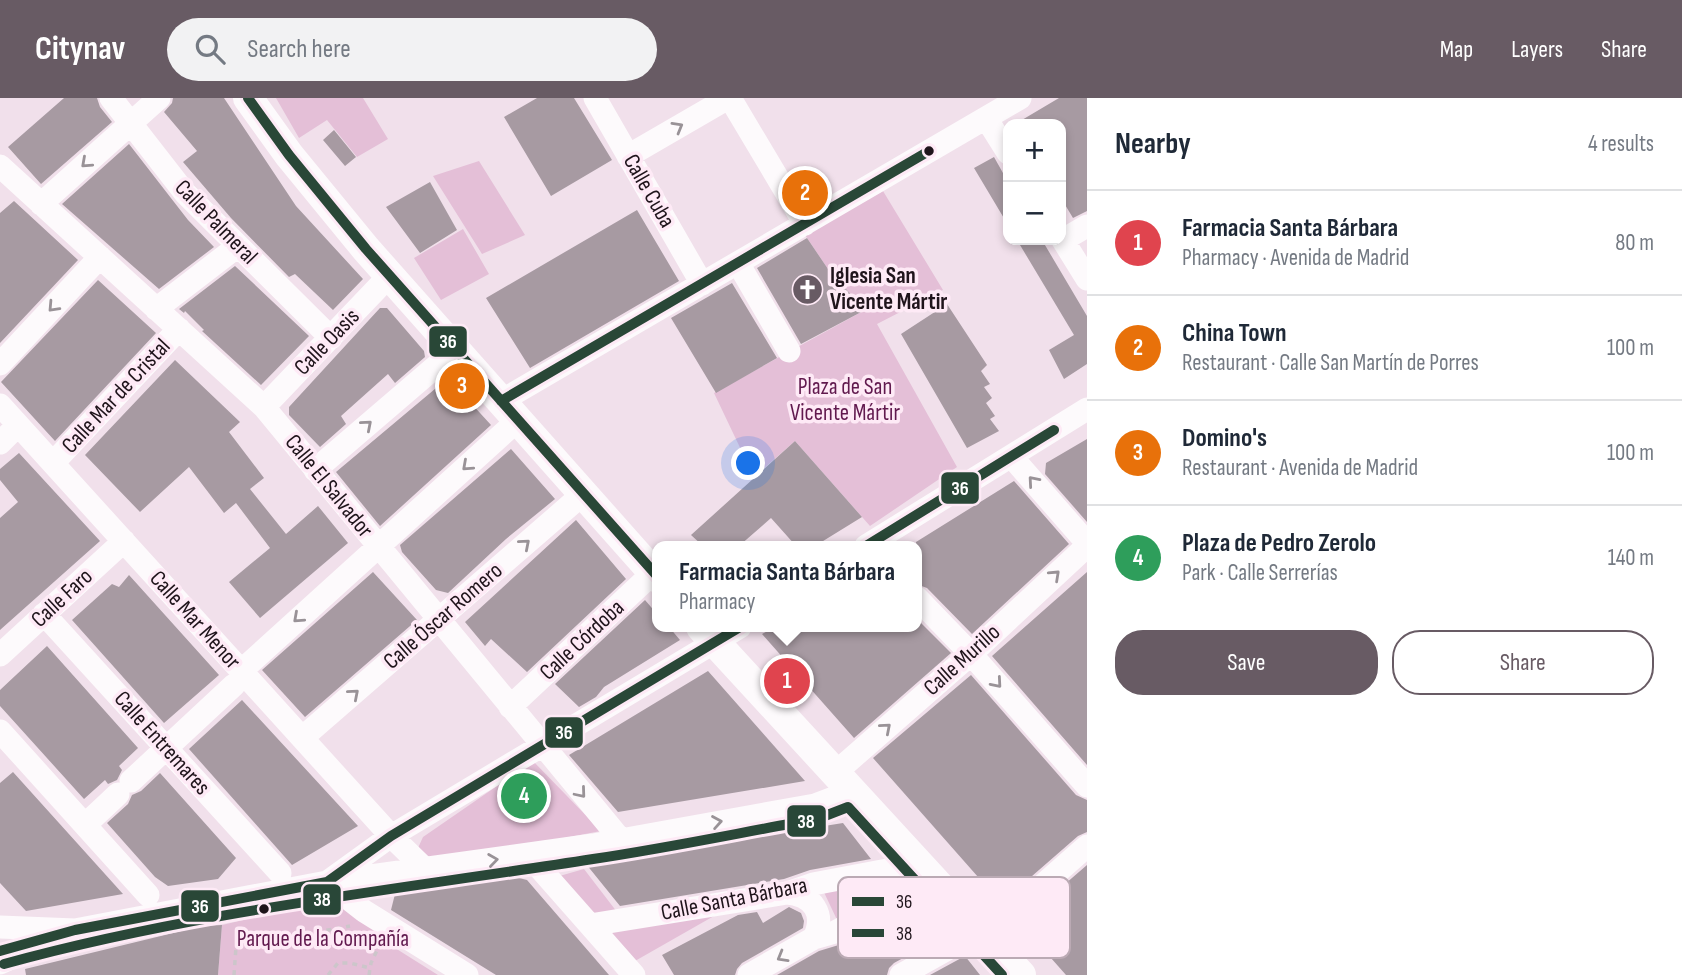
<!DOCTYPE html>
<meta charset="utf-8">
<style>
body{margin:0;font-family:"Sofia Sans Condensed",sans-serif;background:#f2f2f3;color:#1f2937}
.controls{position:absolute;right:21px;top:21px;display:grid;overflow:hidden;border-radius:14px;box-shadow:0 4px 10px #0003}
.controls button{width:63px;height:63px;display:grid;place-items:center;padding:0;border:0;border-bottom:2px solid #e0e1e3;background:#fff;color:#1f2937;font:35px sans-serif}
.you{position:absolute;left:749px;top:366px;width:24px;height:24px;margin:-18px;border:5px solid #fff;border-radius:50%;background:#1a73e8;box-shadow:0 0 0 10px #1a73e833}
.badge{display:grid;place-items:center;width:46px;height:46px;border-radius:50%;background:#685b64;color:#fff;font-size:23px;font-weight:700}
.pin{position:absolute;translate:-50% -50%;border:4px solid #fff;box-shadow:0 2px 7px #0006}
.popup{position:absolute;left:652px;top:443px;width:270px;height:91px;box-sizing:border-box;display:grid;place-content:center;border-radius:14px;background:#fff;filter:drop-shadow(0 2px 5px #0005);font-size:23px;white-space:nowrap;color:#747a83}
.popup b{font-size:26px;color:#1f2937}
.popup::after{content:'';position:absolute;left:50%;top:100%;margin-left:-14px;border:14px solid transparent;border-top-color:#fff}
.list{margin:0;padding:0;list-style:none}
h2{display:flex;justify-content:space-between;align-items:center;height:91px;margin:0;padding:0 28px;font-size:30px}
h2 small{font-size:23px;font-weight:400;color:#747a83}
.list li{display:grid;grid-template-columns:46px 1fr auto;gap:21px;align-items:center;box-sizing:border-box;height:105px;padding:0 28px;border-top:2px solid #e0e1e3}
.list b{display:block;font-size:26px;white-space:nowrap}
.list p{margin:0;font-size:23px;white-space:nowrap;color:#747a83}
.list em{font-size:23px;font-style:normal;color:#747a83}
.actions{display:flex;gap:14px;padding:21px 28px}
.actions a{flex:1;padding:16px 0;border:2px solid #685b64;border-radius:28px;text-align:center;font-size:24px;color:#685b64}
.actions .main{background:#685b64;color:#fff}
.icon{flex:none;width:38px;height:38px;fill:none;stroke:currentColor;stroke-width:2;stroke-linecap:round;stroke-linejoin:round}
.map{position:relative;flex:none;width:1087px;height:877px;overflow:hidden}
header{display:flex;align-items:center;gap:42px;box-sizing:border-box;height:98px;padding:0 35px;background:#685b64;color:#fff}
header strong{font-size:33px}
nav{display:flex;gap:38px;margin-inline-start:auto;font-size:24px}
.search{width:490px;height:63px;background:#f2f2f3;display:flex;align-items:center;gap:18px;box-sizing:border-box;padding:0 24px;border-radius:38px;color:#747a83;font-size:26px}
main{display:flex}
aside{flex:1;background:#fff}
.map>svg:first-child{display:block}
.green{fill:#e4bfd7}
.building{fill:#a79aa2}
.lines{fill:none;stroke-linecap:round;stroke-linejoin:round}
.path{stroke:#ccc6ca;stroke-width:3.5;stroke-dasharray:5 5;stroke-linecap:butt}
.minor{stroke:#fdfafc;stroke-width:23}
.major{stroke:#fdfafc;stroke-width:30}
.bus-1-casing{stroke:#feeaf6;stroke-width:16}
.bus-2-casing{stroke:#feeaf6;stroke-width:16}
.bus-1{stroke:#294737;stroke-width:10}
.bus-2{stroke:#294738;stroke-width:10}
.oneway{stroke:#999297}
.bus-dot{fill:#1f141b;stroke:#feeaf6;stroke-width:2.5}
.labels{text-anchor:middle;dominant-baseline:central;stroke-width:7;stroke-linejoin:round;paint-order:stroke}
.street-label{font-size:23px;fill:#1f141b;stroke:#feeaf6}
.poi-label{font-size:23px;font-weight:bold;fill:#1f141b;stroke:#feeaf6;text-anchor:start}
.park-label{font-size:23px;fill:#61194e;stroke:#feeaf6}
.key{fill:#feeaf6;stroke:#bbaab4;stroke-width:2}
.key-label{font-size:19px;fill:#1f141b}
.line-badge{stroke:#feeaf6;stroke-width:2.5}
.badge-label{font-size:19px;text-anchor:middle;font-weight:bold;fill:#fff}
</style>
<header>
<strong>Citynav</strong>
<div class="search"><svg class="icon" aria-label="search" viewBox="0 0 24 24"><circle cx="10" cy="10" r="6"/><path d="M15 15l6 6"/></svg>Search here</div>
<nav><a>Map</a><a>Layers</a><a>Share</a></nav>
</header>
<main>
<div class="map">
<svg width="1087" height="877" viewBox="0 0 1087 877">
<rect width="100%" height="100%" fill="#f1e0eb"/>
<path class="green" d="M276 0H363L388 41 357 59 327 22 299 40Z
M479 63 525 137 482 156 433 78Z
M883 93 943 192 877 226 957 369 870 428 795 343 754 379 714 295 865 212 828 171 805 137Z
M463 131 489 176 441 202 414 160Z
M533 663 601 733 431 765 418 750 423 739Z
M584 771 617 814 588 818 556 779Z
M889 775 900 795 839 826 821 788Z
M332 801 375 831 376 838 438 877H218L222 827Z
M728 810 635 863 607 832Z"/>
<path class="building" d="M64 0H97L100 9 112 24 41 86 8 49Z
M173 0H224L296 108 363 181 333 212 295 176 289 179 231 120 183 64 197 53 164 14 172 5Z
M537 0H574L612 62 551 98 504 19Z
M1059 0H1087V113L1073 120 1061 100V26H1015Z
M334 32 356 59 345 68 323 42Z
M129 46 188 122 214 149 159 191 62 106Z
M994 59 1008 84V127L974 70Z
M430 84 457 132 420 155 386 109Z
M14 103 78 162 0 245V115Z
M637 112 679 183 530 270 486 200Z
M807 140 828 171 865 212 801 246 757 170Z
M1017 142H1042L1087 218V266L1064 281 1049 252 1074 237Z
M235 168 309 238 261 287 202 233 204 232 185 213 184 215 179 211Z
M98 182 156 235 55 343 1 284Z
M732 185 777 260 716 295 671 220Z
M947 206 987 267 981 273 990 286 984 289 992 300 986 305 995 318 990 321 999 333 967 350 901 236Z
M380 210H387L424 253 425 259 395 285 388 276 341 318 346 326 320 349 289 317V309Z
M175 262 240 324 229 334 264 380 250 391 286 436 318 408 348 445 260 520 229 484 270 450 236 405 224 415 189 369 140 414 85 357Z
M448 280 491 327 380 428 336 374Z
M1087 341V424L1045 376 1046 365Z
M795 343 862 419 815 448H796L771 420 739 448H703L691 437Z
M511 351 555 401 506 441 448 495 436 492 402 454 400 447Z
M19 355 100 443 0 532V420L18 404 0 382V371Z
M1014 383 1069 446 972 536 927 490 916 486V444Z
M576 422 626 481 527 574 491 541 485 548 465 524Z
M373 474 417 522 305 619 262 572Z
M1087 474V667L992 558Z
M129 477 219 577 164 625 72 522 112 486 119 489Z
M645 502 657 516V529H669L680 542 604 589 596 599 579 609 555 586Z
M916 520 951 555 854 640 762 536 775 529H916Z
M47 548 138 650 119 668 122 672 117 682 108 686 105 682 84 701 0 608V592Z
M708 573 805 683 618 714 569 657Z
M971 577 1076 697 1087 702V734L1078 738 1001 805 873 660Z
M242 602 358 728 292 767 189 651Z
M13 674 123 796 26 813 0 785V685Z
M160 675 236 760 218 781 168 788 155 779 107 725 128 706 132 697 141 693Z
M843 725 871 761 810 772 784 781 620 808 586 766Z
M1087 767V877H1066L1020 825Z
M511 778 527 782 609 877H496L391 812 395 796Z
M918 805 945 837 894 865 889 870 887 877H777L819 853 842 846Z
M789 809 801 815 804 823 803 830 742 865 737 871 735 877H674L662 857 738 817 757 814 763 825Z
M222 827 218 877H26L25 871 202 828Z
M965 858 980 877H930Z"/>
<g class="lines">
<path class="path" d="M234 877 236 849 350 828
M328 877 338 865H350L370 870
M369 877 371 865 380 846"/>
<path class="minor" d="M111 0 185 95 331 240
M595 0 702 186
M730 0 805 126
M986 20 1008 55
M628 58 728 0
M0 68 264 309 621 742
M41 106 159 0
M1061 139 1087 181
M1063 142 1087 128
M738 165 789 253
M156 211 238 148
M0 266 100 159
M501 303 1020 0
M0 307 391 738 425 771
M264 309 389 178
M0 345 18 327
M1011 358 1087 445
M53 365 179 231
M315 372 455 252
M866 448 1087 311
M917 500 971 556 1087 688
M44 516 280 775
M0 557 124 443
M241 573 518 322
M510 609 653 475
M0 633 148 797
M302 640 583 396
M835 675 971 556 1087 448
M131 683 234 587
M85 727 118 696
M529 758 634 877
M330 782 391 738 740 529
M327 784 364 813 467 877
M787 795C813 797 826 816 814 840
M590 827 787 795 813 786 919 766
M0 829 75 832 327 784 593 747 815 707 852 693
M985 838 1087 748
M0 865 68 834
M749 877 814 840 835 834 933 781
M901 877 980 833"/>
<path class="major" d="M248 0 289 57 366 151 658 480
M701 529 1021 877"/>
<defs>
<path id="bus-1" d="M248 0 289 57 366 151 658 479
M501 303 929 53
M866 448 1054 332
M0 853 75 832 327 784 391 738 740 529"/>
<path id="bus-2" d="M4 866C196 813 396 792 593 761 668 750 743 734 817 721L848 709 1002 877"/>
</defs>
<use href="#bus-1" class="bus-1-casing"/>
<use href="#bus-2" class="bus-2-casing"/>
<use href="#bus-1" class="bus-1"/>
<use href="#bus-2" class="bus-2"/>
</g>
<defs><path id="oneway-chevron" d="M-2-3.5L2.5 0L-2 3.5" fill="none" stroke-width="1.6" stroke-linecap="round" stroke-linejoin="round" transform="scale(1.75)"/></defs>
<g class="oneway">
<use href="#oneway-chevron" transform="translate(678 29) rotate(-30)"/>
<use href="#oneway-chevron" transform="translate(86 65) rotate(138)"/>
<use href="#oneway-chevron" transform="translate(53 209) rotate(133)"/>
<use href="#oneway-chevron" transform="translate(367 327) rotate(-41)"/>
<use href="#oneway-chevron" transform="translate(467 368) rotate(138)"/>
<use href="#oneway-chevron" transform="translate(1033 383) rotate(-131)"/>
<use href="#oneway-chevron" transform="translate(525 446) rotate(-41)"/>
<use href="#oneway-chevron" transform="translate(1055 477) rotate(-43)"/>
<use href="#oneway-chevron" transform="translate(298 520) rotate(138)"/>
<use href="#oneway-chevron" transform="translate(997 585) rotate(49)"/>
<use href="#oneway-chevron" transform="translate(354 596) rotate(-41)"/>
<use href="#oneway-chevron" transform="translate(886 630) rotate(-41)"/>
<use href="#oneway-chevron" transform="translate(581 695) rotate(50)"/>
<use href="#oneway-chevron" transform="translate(717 724) rotate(-10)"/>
<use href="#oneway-chevron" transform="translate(493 762) rotate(-8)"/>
<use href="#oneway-chevron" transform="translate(782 859) rotate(150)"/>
</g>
<defs>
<symbol id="church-disc" viewBox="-11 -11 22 22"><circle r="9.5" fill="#685b64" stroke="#feeaf6"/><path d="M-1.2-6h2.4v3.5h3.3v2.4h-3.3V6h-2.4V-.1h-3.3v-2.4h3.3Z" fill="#fff"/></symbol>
</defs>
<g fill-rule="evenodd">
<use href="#church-disc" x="790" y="174" width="35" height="35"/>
</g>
<g class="bus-dot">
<circle cx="929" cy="53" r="6"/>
<circle cx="264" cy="811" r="6"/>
</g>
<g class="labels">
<g class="street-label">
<text transform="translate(649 93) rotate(60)">Calle Cuba</text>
<text transform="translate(216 124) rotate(46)">Calle Palmeral</text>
<text transform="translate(327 244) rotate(-46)">Calle Oasis</text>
<text transform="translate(116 298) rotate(-47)">Calle Mar de Cristal</text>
<text transform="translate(329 388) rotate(51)">Calle El Salvador</text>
<text transform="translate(62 500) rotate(-43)">Calle Faro</text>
<text transform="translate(443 518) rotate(-41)">Calle Óscar Romero</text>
<text transform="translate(195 522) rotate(48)">Calle Mar Menor</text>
<text transform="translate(582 542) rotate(-43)">Calle Córdoba</text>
<text transform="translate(962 562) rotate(-42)">Calle Murillo</text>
<text transform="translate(162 645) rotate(48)">Calle Entremares</text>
<text transform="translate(734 801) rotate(-11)">Calle Santa Bárbara</text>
</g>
<g class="poi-label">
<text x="830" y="178">Iglesia San<tspan x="830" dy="26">Vicente Mártir</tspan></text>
</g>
<g class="park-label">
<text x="845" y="289">Plaza de San<tspan x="845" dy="26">Vicente Mártir</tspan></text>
<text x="323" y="841">Parque de la Compañía</text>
</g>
</g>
<rect x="838" y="779" width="232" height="81" rx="10" class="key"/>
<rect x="852" y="799" width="32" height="9" fill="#294737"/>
<rect x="852" y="831" width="32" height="8" fill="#294738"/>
<g class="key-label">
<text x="896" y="810">36</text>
<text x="896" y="842">38</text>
</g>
<g class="line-badge">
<rect x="428" y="227" width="40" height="33" rx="7" fill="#294737"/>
<rect x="940" y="373" width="40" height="34" rx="7" fill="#294737"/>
<rect x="544" y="618" width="40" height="33" rx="7" fill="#294737"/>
<rect x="786" y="706" width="41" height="34" rx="7" fill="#294738"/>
<rect x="302" y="785" width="40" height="33" rx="7" fill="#294738"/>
<rect x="180" y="791" width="40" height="34" rx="7" fill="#294737"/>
</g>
<g class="badge-label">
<text x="448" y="250">36</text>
<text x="960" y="397">36</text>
<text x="564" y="641">36</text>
<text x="806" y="730">38</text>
<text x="322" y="808">38</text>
<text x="200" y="815">36</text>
</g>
</svg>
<div class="controls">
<button>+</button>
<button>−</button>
</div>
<div class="you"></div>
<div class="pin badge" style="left:787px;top:583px;background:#e0444e">1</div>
<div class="popup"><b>Farmacia Santa Bárbara</b>Pharmacy</div>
<div class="pin badge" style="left:805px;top:95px;background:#e8710a">2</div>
<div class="pin badge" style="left:462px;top:288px;background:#e8710a">3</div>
<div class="pin badge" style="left:524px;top:698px;background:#2e9e5b">4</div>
</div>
<aside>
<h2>Nearby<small>4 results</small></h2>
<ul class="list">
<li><span class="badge" style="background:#e0444e">1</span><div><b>Farmacia Santa Bárbara</b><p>Pharmacy · Avenida de Madrid</p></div><em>80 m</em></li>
<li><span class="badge" style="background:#e8710a">2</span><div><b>China Town</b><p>Restaurant · Calle San Martín de Porres</p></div><em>100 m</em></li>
<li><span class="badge" style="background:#e8710a">3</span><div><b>Domino's</b><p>Restaurant · Avenida de Madrid</p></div><em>100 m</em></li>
<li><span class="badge" style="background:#2e9e5b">4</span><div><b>Plaza de Pedro Zerolo</b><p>Park · Calle Serrerías</p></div><em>140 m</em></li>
</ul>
<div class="actions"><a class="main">Save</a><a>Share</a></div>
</aside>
</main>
